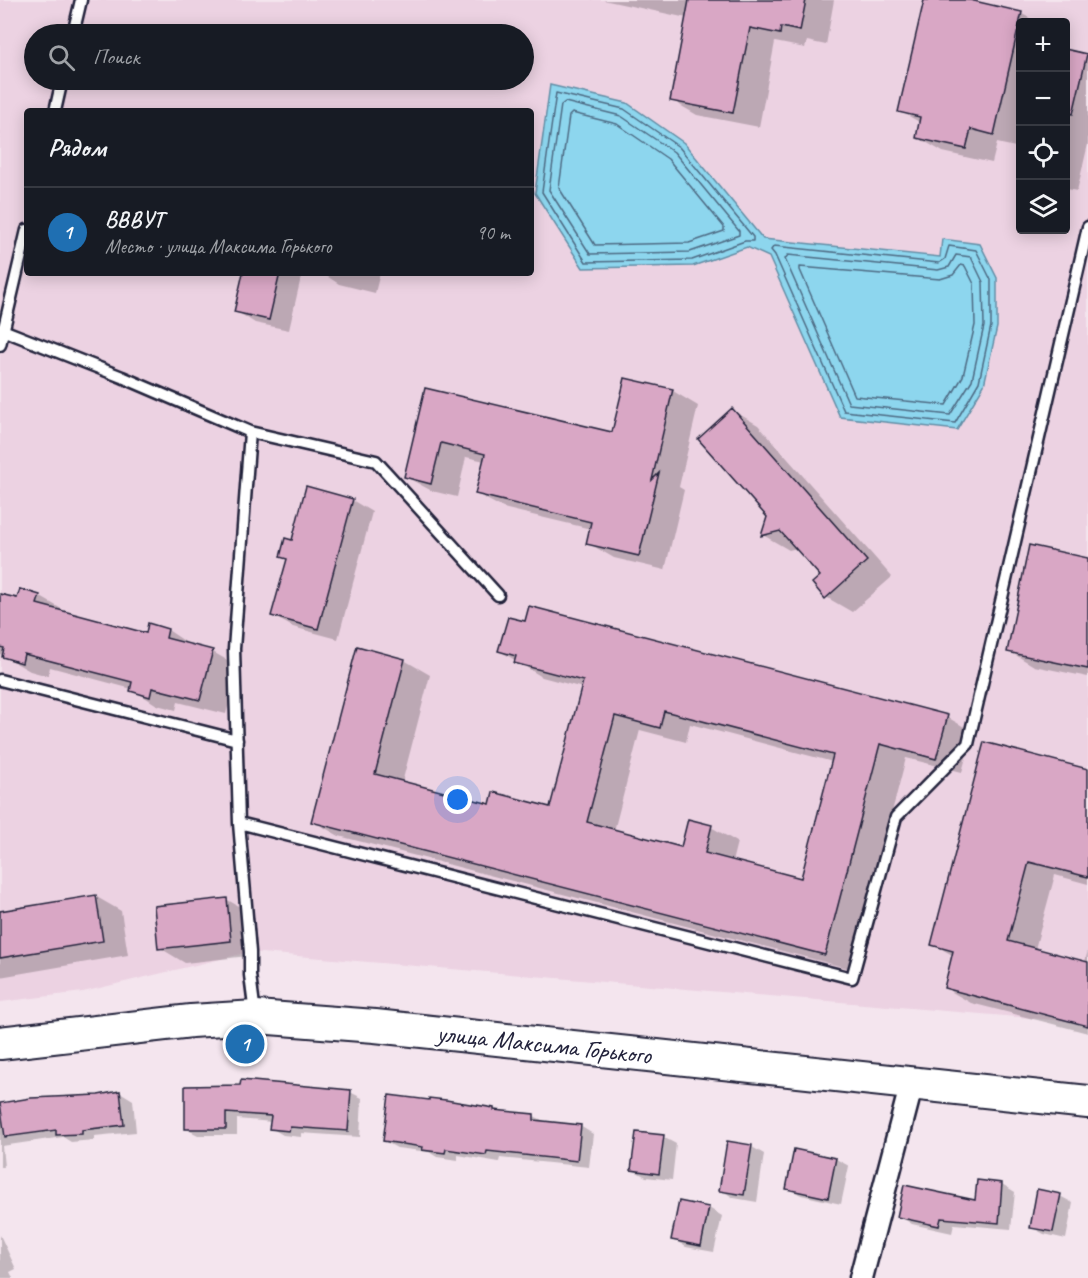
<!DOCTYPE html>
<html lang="ru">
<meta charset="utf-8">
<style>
body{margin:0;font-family:Caveat,sans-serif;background:#242831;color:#f1f3f6}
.controls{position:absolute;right:18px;top:18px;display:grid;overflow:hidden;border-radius:6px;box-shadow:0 3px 15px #0003}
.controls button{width:54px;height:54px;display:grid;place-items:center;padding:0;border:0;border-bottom:2px solid #363941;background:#171b24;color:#f1f3f6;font:30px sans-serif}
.you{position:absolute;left:458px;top:800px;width:21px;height:21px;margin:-15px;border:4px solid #fff;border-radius:50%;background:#1a73e8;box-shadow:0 0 0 9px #1a73e833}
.badge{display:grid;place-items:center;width:39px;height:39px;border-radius:50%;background:#1f6fb2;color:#fff;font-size:20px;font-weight:700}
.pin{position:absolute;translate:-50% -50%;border:3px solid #fff;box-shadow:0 2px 6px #0006}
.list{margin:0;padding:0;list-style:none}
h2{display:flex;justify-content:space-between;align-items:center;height:78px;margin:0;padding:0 24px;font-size:26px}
h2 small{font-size:20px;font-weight:400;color:#9ea1a6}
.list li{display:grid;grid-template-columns:39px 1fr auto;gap:18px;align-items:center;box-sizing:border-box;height:90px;padding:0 24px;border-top:2px solid #363941}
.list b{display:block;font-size:22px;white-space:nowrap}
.list p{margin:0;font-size:20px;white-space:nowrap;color:#9ea1a6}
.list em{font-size:20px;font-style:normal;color:#9ea1a6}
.icon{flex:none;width:33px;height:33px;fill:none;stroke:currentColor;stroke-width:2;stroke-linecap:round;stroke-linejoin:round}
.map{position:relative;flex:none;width:1088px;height:1278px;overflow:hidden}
.search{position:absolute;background:#171b24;box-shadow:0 3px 15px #0003;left:24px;top:24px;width:510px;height:66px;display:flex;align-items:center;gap:15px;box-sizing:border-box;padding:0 21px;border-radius:33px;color:#9ea1a6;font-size:22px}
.panel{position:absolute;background:#171b24;box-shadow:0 3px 15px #0003;left:24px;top:108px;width:510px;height:168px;border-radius:6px}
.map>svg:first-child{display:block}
.built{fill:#ecd2e2;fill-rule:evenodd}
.water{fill:#8dd6ee;stroke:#628ea6;stroke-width:1.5}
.shadow{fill:#0003;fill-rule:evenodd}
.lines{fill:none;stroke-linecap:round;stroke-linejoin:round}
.shore{stroke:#4d6a83;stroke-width:1.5}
.building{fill:#d9a7c5;stroke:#22223b;stroke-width:1.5;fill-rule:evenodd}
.lane-casing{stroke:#22223b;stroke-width:15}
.street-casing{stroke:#22223b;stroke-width:27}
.secondary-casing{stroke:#22223b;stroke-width:36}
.lane{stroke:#fff;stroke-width:10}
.street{stroke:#fff;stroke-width:22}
.secondary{stroke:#fff;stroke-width:32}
.labels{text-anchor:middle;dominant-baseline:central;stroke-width:5;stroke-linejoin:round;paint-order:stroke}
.street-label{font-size:26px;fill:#22223b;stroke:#fff}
</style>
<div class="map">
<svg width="1088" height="1278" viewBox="0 0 1088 1278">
<rect width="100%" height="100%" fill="#f4e5ee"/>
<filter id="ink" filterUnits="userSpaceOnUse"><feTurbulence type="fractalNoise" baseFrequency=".0167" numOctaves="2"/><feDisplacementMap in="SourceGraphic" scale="12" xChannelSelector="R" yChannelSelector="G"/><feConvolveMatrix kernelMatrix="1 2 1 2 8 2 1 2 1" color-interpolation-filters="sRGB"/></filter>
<g filter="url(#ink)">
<path class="built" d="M0 0H1088V1023L250 952 83 992 0 1002ZM1020 22H1066V230H1020ZM34 34H524V80H34ZM27 111H531V273H27Z"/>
<path class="water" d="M550 85 627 103 684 143 763 239 940 257 942 239 980 244 997 278V327L984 385 957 430 840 417 769 257 747 247 693 266 583 268 535 193Z"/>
<path class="shadow" d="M603 0H834L826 45 807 41 805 48 775 42 759 127 697 115 671 100 687 18Z
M926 0H963L1022 14 1037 22H1020V148L997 143 992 163 943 152 917 137 921 123 900 111Z
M1066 50 1088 56V144L1077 191 1066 189Z
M245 273H302L289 330 255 323 236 311Z
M322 273H380L375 293 339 284Z
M626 380 673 391 698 406 679 487 684 490 665 570 614 558 588 543 591 529 503 508 477 494 485 461 466 457 457 497 432 491 406 477 426 390 613 434Z
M732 410 758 425 892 577 852 612 826 597 822 576 797 548 789 550 763 535 769 517Z
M352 500 372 512 338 639 293 627 273 616 288 560 282 556 293 542Z
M1088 559V677L1034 666 1009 651Z
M0 595 18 600 39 596 65 611 64 613 147 634 168 630 193 647 213 652 239 667 226 714 178 702 176 710 157 705 132 689 50 667 48 676 30 671 0 654Z
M500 651 947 717 973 732 962 772 906 758 851 969 339 836 313 821 404 660 430 675 402 783 491 806 551 809 583 688 542 677ZM690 724 833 762 802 880 732 862 737 842 711 827 683 849 614 831 640 730 686 742Z
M1088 770V884L1055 875 1035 949 1085 962 1088 950V1033L971 1003 945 988 954 956 933 944Z
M95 896 121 911 128 955 0 977V912Z
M226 899 252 914 257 955 185 963 160 948Z
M242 1087 350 1092 362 1098 360 1137 301 1133V1137L283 1135 271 1128 272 1122 237 1119V1135H198L186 1129Z
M120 1092 133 1100 136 1132 94 1136V1140L71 1142 63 1137 2 1146 4 1167H0V1121L98 1096Z
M494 1109 498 1112 534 1116 546 1122 580 1126 593 1134 589 1167 500 1158 499 1162 458 1155V1160L437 1157 429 1152 397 1148 384 1141Z
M663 1137 676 1144 672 1180 646 1177 633 1170Z
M752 1147 764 1154 757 1202 734 1198 721 1190Z
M836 1159 849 1166 841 1204 801 1195 788 1188Z
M1002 1184 1015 1192 1011 1229 954 1224 952 1233 912 1224 899 1216 977 1202Z
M1060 1196 1073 1203 1066 1239 1044 1234 1031 1227Z
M709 1208 722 1216 714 1252 686 1247 673 1239Z
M0 1235 16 1269 10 1272 13 1278H0Z"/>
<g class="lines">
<path class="shore" d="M556 93 624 109 679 147 753 237V241H745L692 260 586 262 542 192Z
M565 102 621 116 674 152 739 231V235L690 252 590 254 549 190 561 105Z
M572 113 617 124 668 159 724 227V231L689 243 595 245 559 188 569 116Z
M774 246 939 263 945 259 949 246 976 250 991 280V326L979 382 955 423 844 411 775 255 771 250Z
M788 255 938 270 949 267 956 255 971 257 983 282 984 326 972 380 950 415 849 404 785 259Z
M961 265 965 266 974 284 975 325 963 376 946 405 855 396 800 270V267L940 279 953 275Z"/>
</g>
<path class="building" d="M689 0H806L800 31 781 27 780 34 750 28 733 113 670 101Z
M924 0H970L1022 12 994 135 971 129 966 149 916 138 920 117 898 112Z
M1065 49 1087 54 1073 114 1065 113Z
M243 273H280L269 320 234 312Z
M625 378 673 389 652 480 659 473 639 556 586 544 591 522 475 494 485 454 441 443 431 484 404 477 425 388 612 432Z
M732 408 867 561 825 599 812 583 820 576 780 531 761 536 767 517 698 439Z
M306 486 353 499 318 629 271 616 287 559 280 557 285 538 292 540Z
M1029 545 1088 558V669L1007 652Z
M20 589 40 595 37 604 146 633 148 623 168 629 166 638 213 650 200 700 152 688 150 697 130 691 132 682 24 654 22 663 2 657 4 648 0 647V594L17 598Z
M529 606 948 715 936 759 880 744 825 955 311 822 357 646 405 659 375 774 490 804 493 792 550 807 583 681 514 663 516 656 498 651 508 617 525 621ZM664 711 833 755 801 878 705 853 712 825 688 819 681 847 587 822 615 716 660 728Z
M984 742 1088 769V877L1029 862 1008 941 1088 962V1026L944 988 953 951 931 945Z
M96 895 103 941 0 958V911Z
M227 898 231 941 158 949 154 906Z
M241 1080 351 1090 348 1131 290 1127 289 1131 269 1129 271 1116 226 1113V1129H185V1086L240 1085Z
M120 1091 124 1125 82 1130V1134L56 1135V1130L5 1137 0 1103 31 1098 98 1095Z
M389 1095 429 1100V1098L446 1100 494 1108V1110L534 1114V1120L581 1125 577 1161 487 1151 486 1155 446 1149 445 1153 422 1150 423 1147 383 1141Z
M636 1132 664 1135 659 1174 631 1170Z
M727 1141 752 1145 744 1195 719 1191Z
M794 1149 836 1158 828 1198 786 1189Z
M977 1180 1002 1183 999 1223 941 1218 939 1226 897 1217 904 1185 975 1200Z
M1037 1189 1061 1194 1053 1232 1030 1228Z
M679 1201 709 1207 701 1246 671 1240Z"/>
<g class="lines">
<defs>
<path id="lane" d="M73 34 81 0
M55 111 62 80
M0 329 122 377 250 432 376 461 498 595
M0 345 27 230
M250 432 234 649 239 823 250 952V975L255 1014
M0 680 237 740
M239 823 852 978 896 817 968 744 1088 227"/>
<path id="street" d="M861 1278 912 1083"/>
<path id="secondary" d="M0 1043 191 1021 256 1017 375 1026 1088 1102"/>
</defs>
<use href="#lane" class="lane-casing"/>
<use href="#street" class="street-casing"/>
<use href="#secondary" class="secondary-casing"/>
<use href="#lane" class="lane"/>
<use href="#street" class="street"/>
<use href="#secondary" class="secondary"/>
</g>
</g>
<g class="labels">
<g class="street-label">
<text transform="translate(544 1044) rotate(6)">улица Максима Горького</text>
</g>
</g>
</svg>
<div class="controls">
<button>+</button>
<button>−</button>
<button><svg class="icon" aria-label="locate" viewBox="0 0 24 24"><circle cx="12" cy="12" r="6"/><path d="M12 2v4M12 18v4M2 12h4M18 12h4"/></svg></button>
<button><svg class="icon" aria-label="layers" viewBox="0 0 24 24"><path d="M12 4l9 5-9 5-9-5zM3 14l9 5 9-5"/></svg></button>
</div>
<div class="you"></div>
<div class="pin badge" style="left:245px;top:1044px">1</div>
<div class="search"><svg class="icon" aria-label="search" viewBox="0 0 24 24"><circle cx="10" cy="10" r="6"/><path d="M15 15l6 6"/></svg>Поиск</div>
<section class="panel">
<h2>Рядом<small></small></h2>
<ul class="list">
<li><span class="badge">1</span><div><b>ВВВУТ</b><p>Место · улица Максима Горького</p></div><em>90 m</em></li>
</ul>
</section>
</div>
